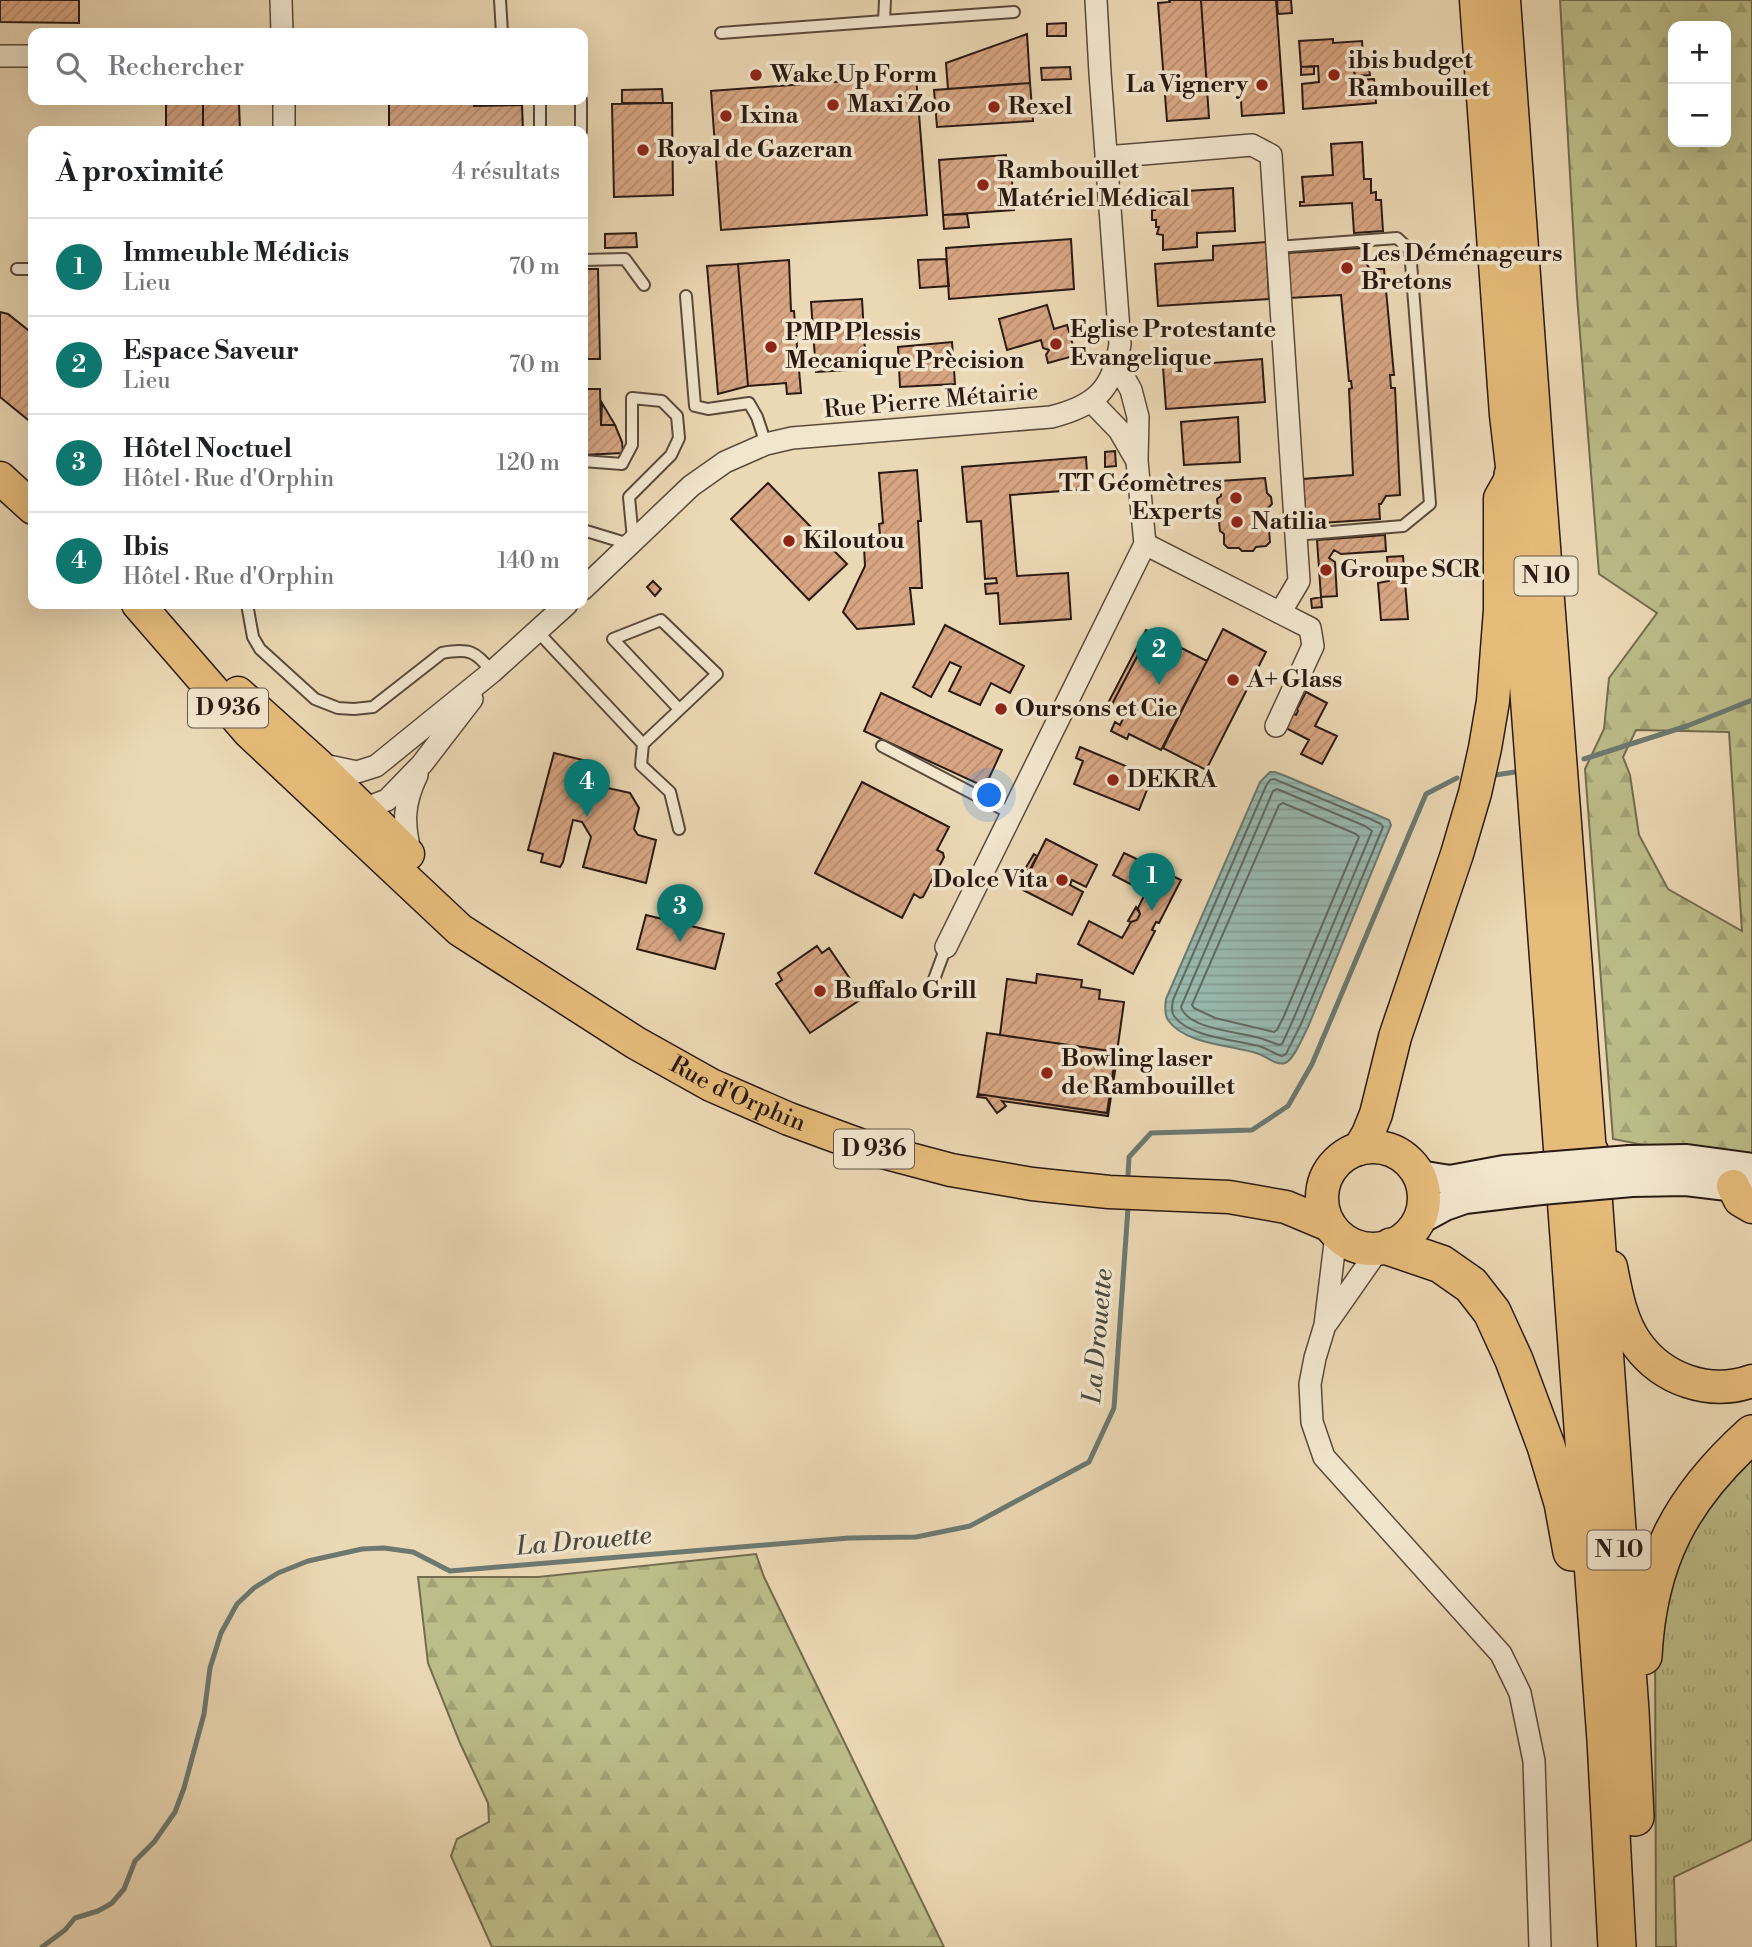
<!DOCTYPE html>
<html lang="fr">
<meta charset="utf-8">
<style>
body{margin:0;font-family:"Libre Bodoni",serif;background:#f2f2f2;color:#202124}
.controls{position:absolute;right:21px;top:21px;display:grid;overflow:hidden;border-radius:14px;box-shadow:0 7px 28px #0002}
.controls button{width:63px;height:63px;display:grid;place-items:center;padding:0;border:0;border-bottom:2px solid #e0e0e0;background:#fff;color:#202124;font:35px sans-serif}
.you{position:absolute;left:990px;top:796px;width:24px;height:24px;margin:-18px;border:5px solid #fff;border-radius:50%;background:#1a73e8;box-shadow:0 0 0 10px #1a73e833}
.badge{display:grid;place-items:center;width:46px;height:46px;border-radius:50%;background:#0f766e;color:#fff;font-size:23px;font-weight:700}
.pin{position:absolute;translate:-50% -58px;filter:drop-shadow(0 2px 4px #0008)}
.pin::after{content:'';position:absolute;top:37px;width:24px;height:21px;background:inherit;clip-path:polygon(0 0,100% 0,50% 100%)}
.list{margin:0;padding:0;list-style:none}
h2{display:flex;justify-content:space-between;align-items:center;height:91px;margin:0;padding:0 28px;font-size:30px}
h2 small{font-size:23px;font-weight:400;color:#757577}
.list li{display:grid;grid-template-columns:46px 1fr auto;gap:21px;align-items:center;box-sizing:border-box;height:98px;padding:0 28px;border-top:2px solid #e0e0e0}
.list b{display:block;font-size:26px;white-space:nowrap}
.list p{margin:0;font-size:23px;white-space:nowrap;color:#757577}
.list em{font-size:23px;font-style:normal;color:#757577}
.icon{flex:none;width:38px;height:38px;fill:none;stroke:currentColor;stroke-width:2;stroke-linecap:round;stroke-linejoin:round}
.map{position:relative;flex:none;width:1752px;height:1947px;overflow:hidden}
.search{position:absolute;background:#fff;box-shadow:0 7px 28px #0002;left:28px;top:28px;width:560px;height:77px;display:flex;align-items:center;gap:18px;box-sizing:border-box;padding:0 24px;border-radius:14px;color:#757577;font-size:26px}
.panel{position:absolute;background:#fff;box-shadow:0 7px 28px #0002;left:28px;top:126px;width:560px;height:483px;border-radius:14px}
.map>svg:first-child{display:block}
.grass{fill:url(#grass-tufts);stroke:#736c4e;stroke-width:2}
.forest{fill:url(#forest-firs);stroke:#736c4e;stroke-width:2;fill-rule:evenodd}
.water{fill:url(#water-rules);stroke:#6c7971;stroke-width:2}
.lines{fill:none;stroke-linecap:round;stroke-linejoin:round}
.shore{stroke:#616a62;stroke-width:2}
.stream{stroke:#6c7971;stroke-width:5}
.building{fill:url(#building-hatch);stroke:#2a1a13;stroke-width:2}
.lane-casing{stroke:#5a4a3b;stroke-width:14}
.street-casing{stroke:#5a4a3b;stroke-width:24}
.secondary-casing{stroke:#2a1a13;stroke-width:32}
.primary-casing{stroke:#2a1a13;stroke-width:35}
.highway-casing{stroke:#2a1a13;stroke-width:40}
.lane{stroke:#f2e6ce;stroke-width:10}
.street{stroke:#f2e6ce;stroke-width:21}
.secondary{stroke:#f2e6ce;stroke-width:28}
.primary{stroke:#e6bc7a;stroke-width:32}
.highway{stroke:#e6bc7a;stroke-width:37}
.secondary-bridge-casing{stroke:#2a1a13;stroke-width:32;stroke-linecap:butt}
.secondary-bridge{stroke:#f2e6ce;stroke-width:28}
.poi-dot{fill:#8f2418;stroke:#f2e6ce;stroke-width:2.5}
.labels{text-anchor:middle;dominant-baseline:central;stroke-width:7;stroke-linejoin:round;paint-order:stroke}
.shield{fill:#f2e6ce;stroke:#66574b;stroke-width:2}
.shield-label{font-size:23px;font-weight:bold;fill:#2a1a13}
.poi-label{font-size:24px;font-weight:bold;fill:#2a1a13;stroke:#f2e6ce;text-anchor:start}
.street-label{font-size:24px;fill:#2a1a13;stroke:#f2e6ce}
.water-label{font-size:26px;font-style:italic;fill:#4b4a42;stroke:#f2e6ce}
</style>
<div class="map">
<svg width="1752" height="1947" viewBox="0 0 1752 1947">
<defs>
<pattern id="grass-tufts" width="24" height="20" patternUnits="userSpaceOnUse" patternTransform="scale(1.75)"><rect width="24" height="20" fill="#bcbd89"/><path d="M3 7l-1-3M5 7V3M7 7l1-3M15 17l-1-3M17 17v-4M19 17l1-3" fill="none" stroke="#a2a275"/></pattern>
<pattern id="forest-firs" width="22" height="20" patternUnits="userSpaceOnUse" patternTransform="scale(1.75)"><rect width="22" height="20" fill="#bcbd89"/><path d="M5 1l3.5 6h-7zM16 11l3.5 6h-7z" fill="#a2a275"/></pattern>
<pattern id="water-rules" width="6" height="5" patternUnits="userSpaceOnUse" patternTransform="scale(1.75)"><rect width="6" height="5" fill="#98b9b0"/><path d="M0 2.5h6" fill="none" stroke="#839e96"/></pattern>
<pattern id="building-hatch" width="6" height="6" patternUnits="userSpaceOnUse" patternTransform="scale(1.75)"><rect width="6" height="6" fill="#d7a582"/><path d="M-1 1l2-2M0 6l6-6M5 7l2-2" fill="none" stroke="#b98d6f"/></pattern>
</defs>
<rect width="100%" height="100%" fill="#ebd8b4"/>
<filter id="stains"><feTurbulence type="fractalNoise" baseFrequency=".00286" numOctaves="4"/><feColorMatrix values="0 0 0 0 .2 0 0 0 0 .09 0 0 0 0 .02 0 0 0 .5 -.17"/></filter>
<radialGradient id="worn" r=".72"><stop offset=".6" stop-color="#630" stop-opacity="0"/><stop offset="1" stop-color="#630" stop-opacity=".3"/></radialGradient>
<path class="grass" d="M1752 1449V1840L1674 1877 1676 1947H1656L1655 1629 1673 1556Z"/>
<path class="forest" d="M1560 0H1752V1166L1613 1139 1585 769 1604 729 1609 678 1657 613 1599 574 1577 296ZM1673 26H1726V142H1673ZM1636 730 1729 732 1742 931 1668 889 1639 835 1630 775 1623 757Z
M756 1554 764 1577 944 1947H492L451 1856 457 1839 489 1822 488 1803 460 1743 428 1663 418 1577H538Z"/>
<path class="water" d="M1270 772H1275L1288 777 1389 820 1391 825 1308 1027C1303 1036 1294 1060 1285 1063 1277 1066 1267 1057 1259 1054 1234 1045 1185 1045 1168 1020 1164 1014 1165 1006 1166 999L1260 782Z"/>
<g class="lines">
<path class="shore" d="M1274 779 1368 818 1381 824 1383 827 1301 1024 1286 1054 1282 1056C1275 1054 1269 1050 1262 1047 1239 1040 1189 1038 1174 1016 1171 1012 1172 1006 1173 1000L1266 786 1270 780Z
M1277 789 1365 826 1372 831 1293 1020 1282 1044 1279 1045C1274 1043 1268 1041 1263 1039 1243 1032 1188 1030 1181 1007L1273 791Z
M1283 803 1356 834 1359 837 1284 1016 1277 1030 1274 1032 1215 1018 1194 1008 1192 1005 1279 805Z"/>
<path class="stream" d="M1584 759 1687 726 1752 700
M1495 775 1522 771
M1128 1175 1129 1157 1151 1133 1252 1130 1288 1106 1312 1064 1426 794 1457 778
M42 1947 65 1930 75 1918 98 1911 112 1903 124 1889 135 1861 154 1842 175 1812 184 1788 204 1714 210 1668 221 1633 237 1604 254 1588 278 1573 308 1561 362 1549 384 1548 413 1552 450 1571 849 1538 916 1537 970 1526 1089 1462 1114 1408 1128 1208"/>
</g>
<path class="building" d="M0 0H79V23L0 22Z
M1169 0H1201L1209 118 1167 121 1158 3 1170 2Z
M1201 0H1276L1284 113 1242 116 1240 86 1207 89Z
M1277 0H1291L1292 13 1278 14Z
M1066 23V36H1047V24Z
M1027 34 1030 83 948 89 946 63Z
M1333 39V43L1362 41 1364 68 1354 69 1355 80 1374 79 1376 103 1303 109 1302 84 1319 82 1318 66 1301 67 1299 41Z
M1314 66V74L1301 75V67Z
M1070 67 1071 79 1042 80 1041 68Z
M1369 68 1370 75 1355 76 1354 69Z
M916 76 927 215 721 230 711 91Z
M1030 83 1033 121 937 127 934 90Z
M662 89 663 103H622V90Z
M389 100H474V106L522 105 523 131H389Z
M166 103H203V131H166Z
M203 103H239L240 131H203Z
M663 103H672L673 195 614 197 612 104Z
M1362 142 1364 179H1371V193L1376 192V200H1381L1383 231 1354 233 1352 203 1300 206V202H1304L1302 177 1333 175 1331 144Z
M1006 155 1007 167H1011L1014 210 943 215 939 160Z
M1233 188 1235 231 1197 233V247L1163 250V235L1157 234 1159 227H1156V220H1152V210H1155L1154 202H1156L1157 198 1154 196 1156 193Z
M967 214 969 227 944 229 943 215Z
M636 233 637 247 605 248V234Z
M1071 239 1074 289 949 299 946 248Z
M1266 242 1269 299 1158 306 1155 264 1213 260V246Z
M1361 248 1362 262H1365L1370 269H1384L1394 375H1390L1391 388H1395L1400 495 1386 496 1381 504H1379L1380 519 1306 524 1303 479 1353 475 1349 389 1352 388 1351 381H1349L1341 295 1290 298 1287 253Z
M946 259 949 286 920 288 918 260Z
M789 260 791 311H794L801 393 787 394 786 383 748 386 738 264Z
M738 264 748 386 718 394 707 266Z
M583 269H598L600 359H583Z
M862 299 866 369 816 372 811 302Z
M1047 305 1054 329 1067 325 1074 349 1070 357 1048 363 1046 355 1049 350 1043 348 1041 340 1007 350 999 319Z
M0 312 8 314 33 334V424L0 397Z
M952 342 955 384 900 387 898 347Z
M1262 359 1265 402 1166 409 1163 367Z
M583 389H600L601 425H615L622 442 623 453 583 455Z
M602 403 615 425H601Z
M1238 417 1240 462 1184 465 1181 422Z
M1115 451 1116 466 1105 467V452Z
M1086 457 1088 489 1010 495 1017 576 1068 573 1071 619 1000 624 998 593 986 594 985 584 997 583 996 578 985 579 981 521 967 522 962 467Z
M917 470 921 521H918L922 588H910L914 624 857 629 843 612 865 566 864 547 881 545 879 524 883 523 879 473Z
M1265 478 1267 493 1271 497 1272 504 1268 508V515L1273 519V527L1269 530 1270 542 1266 546 1256 547 1253 551H1242L1239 548H1228L1224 544V534L1220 531 1219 522 1222 519V512L1218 507 1217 499 1221 496 1220 481Z
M768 483 847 564 809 600 731 519Z
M1385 535 1386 551 1341 554 1334 550 1329 558 1335 562 1337 596 1321 597 1317 540Z
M1403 556 1408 619 1381 620 1378 583 1389 581 1387 557Z
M653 581 661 589 655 596 647 587Z
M1321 597 1322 607 1312 608 1311 599Z
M945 625 1024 666 1010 693 991 683 980 705 949 691 961 667 950 662 931 697 913 687Z
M1223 629 1266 652 1206 770 1163 748Z
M1146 630 1150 632 1110 708 1107 705Z
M1150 632 1207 661 1161 750 1129 734 1127 739 1111 731 1115 722 1120 725 1125 715 1110 708Z
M1306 692 1327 703 1315 726 1337 736 1322 764 1301 754 1309 740 1284 727 1292 713 1296 715 1298 711 1297 709Z
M881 693 1002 750 985 787 864 731Z
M1080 747 1152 777 1139 810 1074 784 1083 761 1076 758Z
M554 753 587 761 582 790 589 789 595 790 597 795 608 788 630 793 639 808 634 829 638 835 656 840 646 883 583 867 591 837 582 822 573 820 563 862 560 867 541 862 543 854 528 850Z
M862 782 949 827 937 850 943 853 944 857 923 897 920 898 914 894 902 918 815 873Z
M1046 839 1097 865 1086 887 1072 880 1070 885 1083 892 1072 915 1021 889Z
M1124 853 1181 880 1159 923 1156 922 1152 930 1155 931 1133 974 1078 944 1089 921 1122 938 1131 922 1137 920 1140 914 1138 908 1146 892 1113 875Z
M1034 854 1037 856 1029 871 1025 869Z
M1136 907 1140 914 1137 920 1131 922 1128 921Z
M665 912 678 915 677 922 663 919Z
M646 915 724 934 715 969 637 949Z
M817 946 822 953 829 948 863 998 810 1033 776 984 782 980 778 973Z
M1037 974 1082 980 1081 987 1100 990 1099 999 1124 1002 1117 1052 1000 1035 1007 979 1036 983Z
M987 1033 1116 1052 1107 1113 978 1094Z
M1116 1052H1118L1108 1116 1002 1101 1006 1106 997 1113 986 1098 977 1097 978 1094 1107 1113Z"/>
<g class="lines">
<defs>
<path id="lane" d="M500 0 502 33
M884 21 1014 12
M721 33 884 21 885 0
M581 100V131
M540 131V100
M1277 247 1397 238 1410 250 1430 504 1403 526 1295 535
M583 260 625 259 644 285
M17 269H33
M686 296 695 406 708 409 749 403 757 417 766 444
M583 461 622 464 632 445V398L662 401 677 416 679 438 671 455 629 497 633 539
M583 530 629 544
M247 604 253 637 260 649 315 699 338 708 354 709 373 707 442 653C469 648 476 651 492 672
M537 631 643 744 641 765 670 792 679 829
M643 744 717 674 661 620 613 639 679 709
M882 746 1012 814
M933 982 946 947"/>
<path id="street" d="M281 0 282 33
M0 56H33
M284 131V100
M1106 157 1252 145 1271 155 1299 581 1280 613
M1091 401 1119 430 1137 461 1138 417 1131 390 1117 365
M1145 544 1310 628 1313 646 1276 726
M583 589 691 486 725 462 766 444 792 438 1051 417C1095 406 1113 390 1120 344L1100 73 1096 0
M319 764 357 772 376 766 492 672 567 604
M354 808 364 809 387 800 422 764 472 699
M411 855C403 824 403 804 417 775
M946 947 1145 544 1137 461
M1336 1235 1325 1325 1315 1358 1310 1384 1312 1422 1324 1457 1501 1654 1520 1693 1534 1761 1540 1947
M1327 1323 1378 1250"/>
<path id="secondary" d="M1630 1160 1687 1159 1752 1168
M1419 1175 1450 1180 1504 1170 1543 1167
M1632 1182 1686 1181 1752 1189
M1421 1219 1445 1206 1465 1199 1541 1190"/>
<g id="primary">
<path d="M1504 0 1537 455 1590 1153 1604 1174"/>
<path d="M0 478 33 508"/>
<path id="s1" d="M138 604 249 732 460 930 636 1043 711 1085 789 1119 868 1148 951 1170 1032 1184 1109 1192 1229 1197 1286 1207 1329 1225"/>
<path d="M238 693 317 764 408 854"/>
<circle cx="1373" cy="1198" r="51"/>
<path d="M1359 1149 1368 1134 1376 1114 1395 1037 1457 854 1475 793 1485 748 1493 701 1500 610V498L1513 475 1506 415 1476 0"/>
<path d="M1733 1186 1740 1200 1752 1207"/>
<path d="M1611 1267C1616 1293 1621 1322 1637 1344 1663 1380 1710 1396 1752 1381"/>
</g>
<path id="highway" d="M1513 475 1606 1740 1617 1947
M1590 1153 1630 1711 1635 1817
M1391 1247 1441 1264 1471 1285 1492 1312 1514 1360 1546 1446 1563 1503 1572 1552
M1643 1656C1648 1560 1681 1498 1752 1434"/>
</defs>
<use href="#lane" class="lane-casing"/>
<use href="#street" class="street-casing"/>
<use href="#secondary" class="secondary-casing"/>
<use href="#primary" class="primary-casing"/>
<use href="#highway" class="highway-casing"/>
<use href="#lane" class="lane"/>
<use href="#street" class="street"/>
<use href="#secondary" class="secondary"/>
<use href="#primary" class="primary"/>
<use href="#highway" class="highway"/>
<defs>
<path id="secondary-bridge" d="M1543 1167 1630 1160
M1541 1190 1632 1182"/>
</defs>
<use href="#secondary-bridge" class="secondary-bridge-casing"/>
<use href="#secondary-bridge" class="secondary-bridge"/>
</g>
<g class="poi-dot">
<circle cx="756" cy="75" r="7"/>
<circle cx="1334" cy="75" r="7"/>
<circle cx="1262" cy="85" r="7"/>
<circle cx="833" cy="105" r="7"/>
<circle cx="994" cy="107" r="7"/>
<circle cx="726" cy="116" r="7"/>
<circle cx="643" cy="150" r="7"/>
<circle cx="983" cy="185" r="7"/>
<circle cx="1347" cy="268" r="7"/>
<circle cx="1056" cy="344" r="7"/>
<circle cx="771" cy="347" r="7"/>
<circle cx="1236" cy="498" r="7"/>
<circle cx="1237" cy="522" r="7"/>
<circle cx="789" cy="541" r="7"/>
<circle cx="1326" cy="570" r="7"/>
<circle cx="1233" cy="680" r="7"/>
<circle cx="1001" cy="709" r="7"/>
<circle cx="1113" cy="780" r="7"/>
<circle cx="1062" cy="880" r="7"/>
<circle cx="820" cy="991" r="7"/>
<circle cx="1047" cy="1073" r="7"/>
</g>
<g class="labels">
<g class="shield">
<rect x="1514.5" y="556.5" width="63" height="39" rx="5"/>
<rect x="188" y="688.5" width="80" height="39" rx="5"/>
<rect x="834" y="1129.5" width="80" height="39" rx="5"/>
<rect x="1587.5" y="1530.5" width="63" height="39" rx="5"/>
</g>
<g class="shield-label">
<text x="1546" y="576">N 10</text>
<text x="228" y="708">D 936</text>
<text x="874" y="1149">D 936</text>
<text x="1619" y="1550">N 10</text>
</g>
<g class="poi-label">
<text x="1348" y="61">ibis budget<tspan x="1348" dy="28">Rambouillet</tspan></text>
<text x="770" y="75">Wake Up Form</text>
<text x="1248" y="85" text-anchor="end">La Vignery</text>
<text x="847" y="105">Maxi Zoo</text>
<text x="1008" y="107">Rexel</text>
<text x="740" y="116">Ixina</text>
<text x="657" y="150">Royal de Gazeran</text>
<text x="997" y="171">Rambouillet<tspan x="997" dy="28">Matériel Médical</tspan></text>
<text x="1361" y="254">Les Déménageurs<tspan x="1361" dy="28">Bretons</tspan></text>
<text x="1070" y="330">Eglise Protestante<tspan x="1070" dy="28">Evangelique</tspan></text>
<text x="785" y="333">PMP Plessis<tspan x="785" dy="28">Mecanique Prècision</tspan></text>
<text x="1222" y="484" text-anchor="end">TT Géomètres<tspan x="1222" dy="28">Experts</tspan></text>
<text x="1251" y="522">Natilia</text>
<text x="803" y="541">Kiloutou</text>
<text x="1340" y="570">Groupe SCR</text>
<text x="1247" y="680">A+ Glass</text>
<text x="1015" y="709">Oursons et Cie</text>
<text x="1127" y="780">DEKRA</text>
<text x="1048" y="880" text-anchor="end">Dolce Vita</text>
<text x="834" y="991">Buffalo Grill</text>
<text x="1061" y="1059">Bowling laser<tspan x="1061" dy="28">de Rambouillet</tspan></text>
</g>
<g class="street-label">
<text transform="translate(931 401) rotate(-5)">Rue Pierre Métairie</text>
<text stroke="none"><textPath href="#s1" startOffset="782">Rue d'Orphin</textPath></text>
</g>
<g class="water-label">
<text transform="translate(1098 1336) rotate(-85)">La Drouette</text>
<text transform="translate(584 1541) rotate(-5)">La Drouette</text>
</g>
</g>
<rect width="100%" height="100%" filter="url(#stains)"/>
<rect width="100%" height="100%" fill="url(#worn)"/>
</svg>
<div class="controls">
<button>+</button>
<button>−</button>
</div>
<div class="you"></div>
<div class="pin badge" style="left:1152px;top:911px">1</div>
<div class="pin badge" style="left:1159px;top:685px">2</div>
<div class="pin badge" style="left:680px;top:942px">3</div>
<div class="pin badge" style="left:587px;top:817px">4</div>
<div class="search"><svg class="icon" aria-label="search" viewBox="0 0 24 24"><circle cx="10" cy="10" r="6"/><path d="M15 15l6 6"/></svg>Rechercher</div>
<section class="panel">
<h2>À proximité<small>4 résultats</small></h2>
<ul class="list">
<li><span class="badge">1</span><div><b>Immeuble Médicis</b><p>Lieu</p></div><em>70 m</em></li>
<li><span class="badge">2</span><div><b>Espace Saveur</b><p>Lieu</p></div><em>70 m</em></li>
<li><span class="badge">3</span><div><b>Hôtel Noctuel</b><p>Hôtel · Rue d'Orphin</p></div><em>120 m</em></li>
<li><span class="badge">4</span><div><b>Ibis</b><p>Hôtel · Rue d'Orphin</p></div><em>140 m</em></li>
</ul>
</section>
</div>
